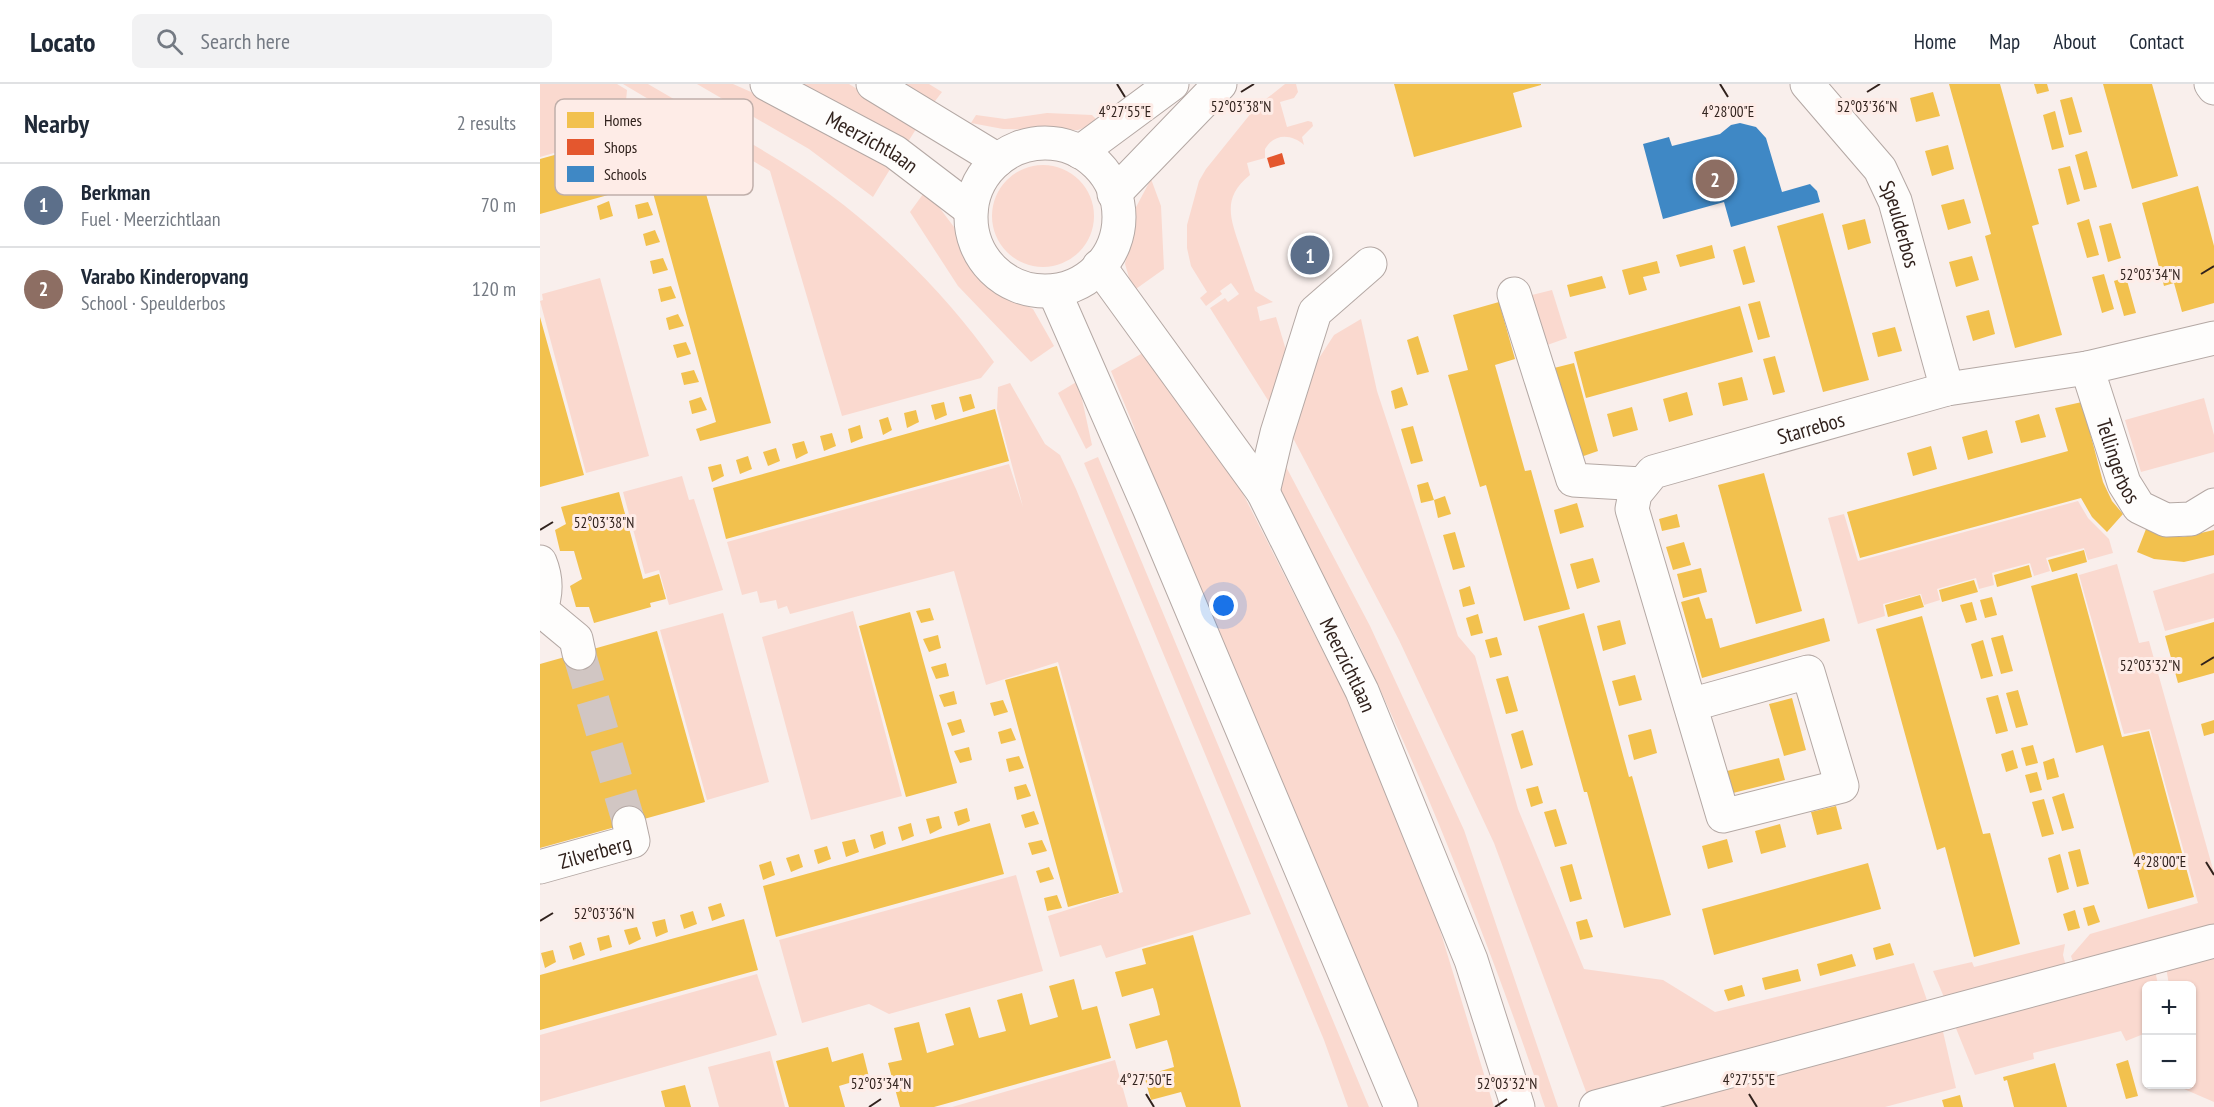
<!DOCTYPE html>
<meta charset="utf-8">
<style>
body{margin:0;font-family:"PT Sans Narrow",sans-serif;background:#f2f2f3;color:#1f2937}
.controls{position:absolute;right:18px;bottom:18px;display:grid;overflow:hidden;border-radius:9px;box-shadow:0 2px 4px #0004}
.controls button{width:54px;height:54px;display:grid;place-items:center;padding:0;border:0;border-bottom:2px solid #e0e1e3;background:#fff;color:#1f2937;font:30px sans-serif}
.you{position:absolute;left:684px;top:522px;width:21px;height:21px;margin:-15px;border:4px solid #fff;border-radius:50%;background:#1a73e8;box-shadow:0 0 0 9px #1a73e833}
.badge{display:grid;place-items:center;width:39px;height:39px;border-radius:50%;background:#111827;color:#fff;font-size:20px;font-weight:700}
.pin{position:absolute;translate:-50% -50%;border:3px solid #fff;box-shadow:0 2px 6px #0006}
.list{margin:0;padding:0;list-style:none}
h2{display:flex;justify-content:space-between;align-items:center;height:78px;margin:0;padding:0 24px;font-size:26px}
h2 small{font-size:20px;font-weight:400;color:#747a83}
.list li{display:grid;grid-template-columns:39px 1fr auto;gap:18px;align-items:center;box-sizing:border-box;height:84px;padding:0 24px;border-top:2px solid #e0e1e3}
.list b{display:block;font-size:22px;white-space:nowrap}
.list p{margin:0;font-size:20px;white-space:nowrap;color:#747a83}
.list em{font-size:20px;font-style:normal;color:#747a83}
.icon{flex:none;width:33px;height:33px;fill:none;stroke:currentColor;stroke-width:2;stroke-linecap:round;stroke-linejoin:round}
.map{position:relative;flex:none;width:1674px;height:1023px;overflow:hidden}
header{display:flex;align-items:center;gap:36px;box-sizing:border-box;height:84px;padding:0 30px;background:#fff;border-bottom:2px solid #e0e1e3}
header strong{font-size:28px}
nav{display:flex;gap:33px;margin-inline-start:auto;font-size:21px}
.search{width:420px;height:54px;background:#f2f2f3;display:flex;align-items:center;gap:15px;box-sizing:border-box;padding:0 21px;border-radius:9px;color:#747a83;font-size:22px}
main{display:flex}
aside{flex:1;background:#fff}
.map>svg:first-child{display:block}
.green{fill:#fad9cf}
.homes{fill:#f2c14e}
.shops{fill:#e4572e}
.schools{fill:#3f88c5}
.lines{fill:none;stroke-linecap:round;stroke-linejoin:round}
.minor-tunnel{stroke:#d1c6c3;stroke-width:33;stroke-dasharray:33 16;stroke-linecap:butt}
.minor-casing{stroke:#b4a8a4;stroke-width:35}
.minor{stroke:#fefdfc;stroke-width:33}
.ticks{fill:none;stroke:#31221d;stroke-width:2}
.labels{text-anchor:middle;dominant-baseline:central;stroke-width:6;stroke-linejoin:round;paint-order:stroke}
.street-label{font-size:21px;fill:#31221d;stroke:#feece7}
.key{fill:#feece7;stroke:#c0afaa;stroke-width:1.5}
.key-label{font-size:16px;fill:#31221d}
.ticks-label{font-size:15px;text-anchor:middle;fill:#31221d;stroke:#feece7;stroke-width:6;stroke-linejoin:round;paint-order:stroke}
</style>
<header>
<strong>Locato</strong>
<div class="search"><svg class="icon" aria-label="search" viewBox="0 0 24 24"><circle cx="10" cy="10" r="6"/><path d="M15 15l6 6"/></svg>Search here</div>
<nav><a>Home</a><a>Map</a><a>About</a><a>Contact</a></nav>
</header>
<main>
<aside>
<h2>Nearby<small>2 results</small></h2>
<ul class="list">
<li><span class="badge" style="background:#5c6f8a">1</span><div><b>Berkman</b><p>Fuel · Meerzichtlaan</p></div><em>70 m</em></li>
<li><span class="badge" style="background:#8d6e63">2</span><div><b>Varabo Kinderopvang</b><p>School · Speulderbos</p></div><em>120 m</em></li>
</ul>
</aside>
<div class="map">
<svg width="1674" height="1023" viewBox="0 0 1674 1023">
<rect width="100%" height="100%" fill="#f9efec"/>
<path class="green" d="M0 0H77L87 6 78 104 70 106 56 57 0 73Z
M83 0H108C152 26 198 51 242 78 322 127 400 201 454 278L441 294 302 332 230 87Z
M157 0H193L288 42 352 82 333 113 269 65Z
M256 0H309L378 42 366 61Z
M357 0H389L402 8 392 21Z
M745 0H756L758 8 754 14 740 18 747 43 768 37 772 38 773 42 762 53 764 61C752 50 734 49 725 65V74L707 79 710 91C682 113 690 134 700 163 705 178 710 193 715 207L733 218 717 223 720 237 736 233 746 266 731 321 670 224 685 214 688 218 699 210 691 199 680 207 682 210 666 222 660 214 667 208 651 182 647 164V141L659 97 666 85 716 23Z
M507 29 552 31 559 38 538 46 463 45 431 39 436 31 465 35Z
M452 132a51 51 0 1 1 102 0a51 51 0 1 1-102 0Z
M611 95 621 122 624 185 593 207 585 180 595 125Z
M386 106 414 143 427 177 452 205 493 225 514 262 491 278 418 202 370 128Z
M60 194 109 372 46 389 0 217 3 216 2 210Z
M1012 206 1027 254 996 265 980 214Z
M821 235 837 307 918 552 935 572 978 725 1044 885 1123 896 1175 928 1374 879 1389 922 1048 1013 954 759 859 556 753 354 772 285 794 251Z
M608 266 694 392 828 656 878 774 954 1023H872L608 390 594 343 571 287Z
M538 297 552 361 546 365 518 309Z
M470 299 505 360 520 371 536 405 711 830 566 874 561 861 520 873 508 832 583 808 518 578 446 601 414 487 250 530 247 522 238 525 236 516 220 519 217 507 202 511 187 458 469 380 483 423 457 325 458 303Z
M1664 314 1674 351V368L1601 388 1585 336Z
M558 373 829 1023H808L784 956 544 379Z
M743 377 830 542 924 746 1018 1023H1005C954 873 897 727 830 584 802 523 768 465 737 406Z
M142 392 149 416 154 415 183 506 129 521 119 486 105 490 83 408Z
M1538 417 1548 434 1569 455 1573 469 1548 476 1544 464 1506 474 1510 487 1494 492 1490 479 1452 489 1454 501 1439 505 1436 494 1397 505 1400 516 1384 521 1381 510 1343 520 1345 532 1318 540 1288 434 1304 430 1318 477Z
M1577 480 1599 559 1609 557 1674 789V845L1535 884 1531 872 1550 850 1658 819 1610 645 1584 650 1539 491Z
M1674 489V534L1625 547 1613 507Z
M313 527 362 712 271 736 222 553Z
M183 529 229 698 167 716 120 546Z
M476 791 503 887 349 930 329 920 262 939 239 856Z
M1525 860 1523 871 1527 886 1406 918 1393 887 1432 878 1434 883Z
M1674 864V1018L1644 1005 1640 1001 1652 1000V902L1629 901 1625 877Z
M1614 881 1618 901 1606 902V949L1586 957 1581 947 1493 969 1494 975 1435 991 1413 937Z
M217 890 237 951 0 1018V951Z
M1401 939 1416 1004 1345 1023H1115Z
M230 967 245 1023H179L168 983Z
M575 976 588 1023H412Z"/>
<path class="homes" d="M854 0H1001V1L973 9 982 43 874 73Z
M1409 0H1460L1499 140 1492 142 1522 251 1475 264 1445 152 1451 150Z
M1494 0H1507L1509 7 1497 10Z
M1563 0H1612L1638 92 1592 105Z
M1393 8 1400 32 1376 38 1370 14Z
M1532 13 1542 48 1529 51 1520 16Z
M1515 27 1524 63 1512 66 1503 31Z
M54 60 68 111 0 130V75Z
M1408 61 1414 85 1392 92 1385 67Z
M1547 67 1557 103 1544 106 1535 71Z
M1530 82 1540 117 1527 121 1518 85Z
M159 85 231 339 160 357 156 345 176 338 110 98Z
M1658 102 1674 162V219L1642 228 1634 199 1624 202 1602 119Z
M1424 115 1431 139 1408 146 1401 121Z
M69 117 73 132 60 136 57 122Z
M108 118 113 131 98 135 95 121Z
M1283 129 1329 296 1283 308 1237 142Z
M1325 135 1331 159 1308 166 1302 141Z
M1549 135 1559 171 1547 174 1537 139Z
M1571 139 1581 174 1568 178 1559 142Z
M115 146 120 158 106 162 103 150Z
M1172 161 1175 174 1140 183 1136 171Z
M1205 162 1215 198 1203 201 1193 166Z
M1432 172 1439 196 1416 203 1409 178Z
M123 174 128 186 113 190 110 177Z
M1117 177 1120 189 1103 193 1107 206 1089 211 1082 186Z
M1564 190 1574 225 1562 229 1552 193Z
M1062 192 1066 204 1030 213 1027 201Z
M1586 193 1596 229 1584 232 1574 197Z
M131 202 136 214 121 218 118 205Z
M1220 217 1230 253 1218 256 1208 220Z
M959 218 975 275 955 281 985 387 991 386 1030 525 984 537 946 401 940 403 908 291 928 286 913 231Z
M1200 222 1213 268 1046 314 1034 268Z
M1449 226 1455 250 1433 257 1426 232Z
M138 230 144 242 129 246 126 234Z
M0 233 44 391 0 403Z
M1355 243 1362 267 1338 273 1332 249Z
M878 252 889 288 877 291 867 256Z
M146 258 151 270 137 274 133 261Z
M1235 272 1245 308 1233 311 1223 275Z
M1034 279 1058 367 1035 375 1010 285Z
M154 286 159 298 144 301 141 289Z
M1202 293 1208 316 1183 322 1178 299Z
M862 303 868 321 855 325 851 307Z
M1147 308 1153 331 1129 338 1123 315Z
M431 310 435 324 423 328 419 313Z
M161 313 167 326 152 330 149 317Z
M404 318 407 331 395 336 391 321Z
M1542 318 1563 398 1572 417 1583 430 1567 448 1552 433 1541 414 1320 474 1307 428 1528 367 1515 324Z
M1092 323 1098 346 1073 353 1067 330Z
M455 325 469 377 186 455 173 404Z
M376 326 379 338 367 344 364 329Z
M1499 330 1506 353 1481 359 1475 337Z
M348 333 352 346 343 351 339 336Z
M320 341 323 354 311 359 308 345Z
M873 342 883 377 871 380 861 345Z
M1447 346 1453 369 1428 376 1422 353Z
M292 349 296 362 284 367 280 352Z
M264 357 268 369 256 375 252 360Z
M1391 362 1397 385 1373 392 1367 369Z
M236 364 240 377 228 382 223 368Z
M208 372 212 385 200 390 196 376Z
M181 380 184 392 172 398 168 383Z
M1224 389 1262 527 1216 540 1178 401Z
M888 398 894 416 905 412 911 430 898 434 894 416 881 419 877 401Z
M79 408 103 495 119 490 126 515 110 519 111 523 54 539 49 523H36L30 502 42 495 34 467H20L15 446 26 440 21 423Z
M1037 419 1044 443 1020 450 1014 426Z
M1137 430 1140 443 1122 447 1119 435Z
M1606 445 1619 451 1643 453 1674 446V471L1644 478 1614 475 1597 468Z
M915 448 925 483 913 486 903 451Z
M1144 458 1151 481 1133 486 1126 463Z
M1544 466 1547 478 1512 488 1508 476Z
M1053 474 1060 498 1037 505 1030 480Z
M1489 481 1492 493 1457 503 1454 491Z
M1161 484 1167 508 1143 514 1137 490Z
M1537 489 1582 653 1609 647 1654 813 1608 825 1563 661 1536 669 1491 502Z
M1434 496 1438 508 1402 518 1399 506Z
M930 502 935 520 923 523 919 506Z
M1380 511 1384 523 1348 533 1345 521Z
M1159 513 1166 535 1172 534 1180 564 1284 534 1290 557 1162 594 1141 518Z
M1452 513 1457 531 1445 534 1440 516Z
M1432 518 1437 536 1426 539 1420 521Z
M390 524 394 536 381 539 376 527Z
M370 528 417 699 366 713 319 542Z
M1044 529 1089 693 1092 692 1131 831 1084 844 1047 708H1044L998 542Z
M938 530 943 549 931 552 926 534Z
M1382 532 1443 750 1450 749 1480 860 1434 873 1405 763 1397 766 1336 545Z
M1080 536 1086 560 1063 567 1057 542Z
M1674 538V589L1638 599 1625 552Z
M117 547 165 718 0 764V580Z
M398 551 401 564 389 568 383 555Z
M1463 551 1473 587 1461 590 1451 554Z
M957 553 962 571 950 574 945 556Z
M1443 556 1453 592 1441 595 1431 560Z
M406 579 409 592 396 595 391 583Z
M517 582 579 809 528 823 465 596Z
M1095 591 1102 616 1079 622 1072 597Z
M968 592 978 627 966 630 956 595Z
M1478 606 1488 641 1476 644 1466 609Z
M414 607 417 620 404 623 399 611Z
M1458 611 1468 647 1456 650 1446 614Z
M1252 614 1266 666 1244 672 1229 620Z
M463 616 468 628 454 632 450 619Z
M421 635 425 648 412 652 407 639Z
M1674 636V649L1664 652 1661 640Z
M471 644 476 656 461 660 458 648Z
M1111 645 1117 669 1094 676 1088 651Z
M983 646 993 681 981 685 971 650Z
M1493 661 1498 679 1486 682 1481 664Z
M429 663 432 676 420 679 414 667Z
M1473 666 1478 684 1466 688 1461 670Z
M479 672 484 684 469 688 466 675Z
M1239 674 1245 696 1193 709 1187 687Z
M1514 674 1519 693 1507 696 1503 678Z
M1497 688 1502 706 1490 709 1485 691Z
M486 700 491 712 477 716 474 703Z
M998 702 1003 719 991 723 986 705Z
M1524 709 1534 744 1522 747 1512 713Z
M1504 715 1514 750 1502 753 1492 718Z
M1296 722 1302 745 1277 751 1271 728Z
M427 724 430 737 418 742 414 728Z
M1016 725 1027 760 1015 763 1004 728Z
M494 727 499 740 485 744 481 731Z
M399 732 402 744 390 750 386 735Z
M371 739 374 752 362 757 358 743Z
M450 739 464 790 236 853 223 802Z
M1240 740 1246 763 1221 770 1215 747Z
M343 747 346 760 334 765 330 751Z
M315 755 319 768 306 773 302 758Z
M1187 755 1193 778 1168 785 1162 762Z
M502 756 507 767 492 771 488 759Z
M287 762 291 775 278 780 274 766Z
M1540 765 1549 800 1537 803 1528 768Z
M259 770 263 783 251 788 246 774Z
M1520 770 1529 805 1517 809 1508 774Z
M231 777 235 791 223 796 219 781Z
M1328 779 1341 825 1174 871 1162 825Z
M1032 780 1042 815 1030 818 1020 783Z
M509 783 514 795 500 799 496 787Z
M517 811 522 824 507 827 504 814Z
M181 819 185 832 172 837 168 823Z
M1554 821 1560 838 1548 842 1543 824Z
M1535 826 1540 844 1528 847 1523 830Z
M153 827 157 840 144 845 140 831Z
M125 835 128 848 116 853 112 838Z
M204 835 218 886 0 946V891Z
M1047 835 1053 853 1040 856 1036 838Z
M97 843 101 855 89 861 84 846Z
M69 851 72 863 60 867 57 854Z
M653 851 697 1007 701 1023H646L641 1008 611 1016 604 992 634 983 631 970 627 956 596 965 589 940 620 931 617 918 613 904 582 913 575 888 606 880 602 865Z
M41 858 45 871 33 876 29 862Z
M1350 859 1354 871 1336 876 1333 864Z
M13 866 16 878 5 884 1 869Z
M1312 870 1316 882 1280 892 1277 880Z
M1258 885 1261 897 1225 906 1222 894Z
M534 895 542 926 557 922 571 974 394 1023H360L348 979 362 976 354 944 379 938 387 969 414 961 405 930 430 923 439 954 466 947 457 916 482 909 490 941 518 933 509 902Z
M1202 901 1205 912 1188 917 1184 906Z
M288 963 292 978 323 969 329 993 299 1002 305 1023H249L236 977Z
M1588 976 1598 1012 1586 1015 1576 980Z
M1515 979 1527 1023H1474L1467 996 1464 997 1463 993Z
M145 1001 151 1023H125L121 1007Z
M1420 1011 1423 1023H1404L1402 1016Z"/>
<path class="shops" d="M742 69 745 80 730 84 727 74Z"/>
<path class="schools" d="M1200 39 1216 43 1226 54 1242 108 1270 100 1277 107 1280 118 1191 143 1184 118 1123 135 1103 60 1129 53 1132 62 1180 50 1191 41Z"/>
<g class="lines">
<path class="minor-tunnel" d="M39 569 89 739"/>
<defs>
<g id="minor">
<path id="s1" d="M227 0 355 68 431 126"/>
<path d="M333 0 458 76"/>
<path id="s2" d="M1267 0 1340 85 1355 117 1407 305"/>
<path d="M1671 0 1674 4"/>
<circle cx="505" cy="133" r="74"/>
<path d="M540 68 632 0"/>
<path d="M574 110 680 0"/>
<path id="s3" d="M559 182 723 408 822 607 931 876 978 1023"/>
<path d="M514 207 609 424 861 1023"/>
<path d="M974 210 1033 396 1102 400"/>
<path id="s4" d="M1547 284 1584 399 1599 423 1626 436 1651 435 1674 421"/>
<path d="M723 408 737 349 775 228 830 180"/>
<path d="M0 478C7 495 7 510 0 527"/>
<path d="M1 526 36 555 39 569"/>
<path id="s5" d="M1150 621 1268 588 1302 702 1183 732 1092 425 1095 410 1113 388 1407 305 1547 284 1674 254"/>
<path id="s6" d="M0 783 93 757 89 739"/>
<path d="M1056 1023 1674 857"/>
</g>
</defs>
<use href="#minor" class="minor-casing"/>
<use href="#minor" class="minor"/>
</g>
<path class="ticks" d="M577 0 585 13M1180 0 1188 13M701 8 714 0M1327 8 1340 0M1661 190 1674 182M0 446 13 438M1661 581 1674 573M1666 778 1674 791M0 837 13 829M606 1010 614 1023M1209 1010 1217 1023M329 1023 341 1015M955 1023 967 1015"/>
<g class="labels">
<g class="street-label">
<text stroke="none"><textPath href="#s1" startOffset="120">Meerzichtlaan</textPath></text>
<text stroke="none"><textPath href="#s2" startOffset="171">Speulderbos</textPath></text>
<text stroke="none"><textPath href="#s5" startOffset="892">Starrebos</textPath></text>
<text stroke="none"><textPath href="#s4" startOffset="98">Tellingerbos</textPath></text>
<text stroke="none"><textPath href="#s3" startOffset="472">Meerzichtlaan</textPath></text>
<text stroke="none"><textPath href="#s6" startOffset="57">Zilverberg</textPath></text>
</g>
</g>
<rect x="15" y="15" width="198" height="96" rx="9" class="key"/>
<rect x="27" y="28" width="27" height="16" fill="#f2c14e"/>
<rect x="27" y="55" width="27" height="16" fill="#e4572e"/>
<rect x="27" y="82" width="27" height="16" fill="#3f88c5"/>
<g class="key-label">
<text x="64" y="42">Homes</text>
<text x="64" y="69">Shops</text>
<text x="64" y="96">Schools</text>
</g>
<g class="ticks-label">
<text x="1327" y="28">52°03'36"N</text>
<text x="701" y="28">52°03'38"N</text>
<text x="585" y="33">4°27'55"E</text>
<text x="1188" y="33">4°28'00"E</text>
<text x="1610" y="196">52°03'34"N</text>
<text x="64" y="444">52°03'38"N</text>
<text x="1610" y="587">52°03'32"N</text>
<text x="1620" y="783">4°28'00"E</text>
<text x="64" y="835">52°03'36"N</text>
<text x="606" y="1001">4°27'50"E</text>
<text x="1209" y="1001">4°27'55"E</text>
<text x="341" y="1005">52°03'34"N</text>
<text x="967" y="1005">52°03'32"N</text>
</g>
</svg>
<div class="controls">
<button>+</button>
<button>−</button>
</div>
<div class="you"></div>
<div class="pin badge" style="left:770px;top:171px;background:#5c6f8a">1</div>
<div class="pin badge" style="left:1175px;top:95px;background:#8d6e63">2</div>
</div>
</main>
